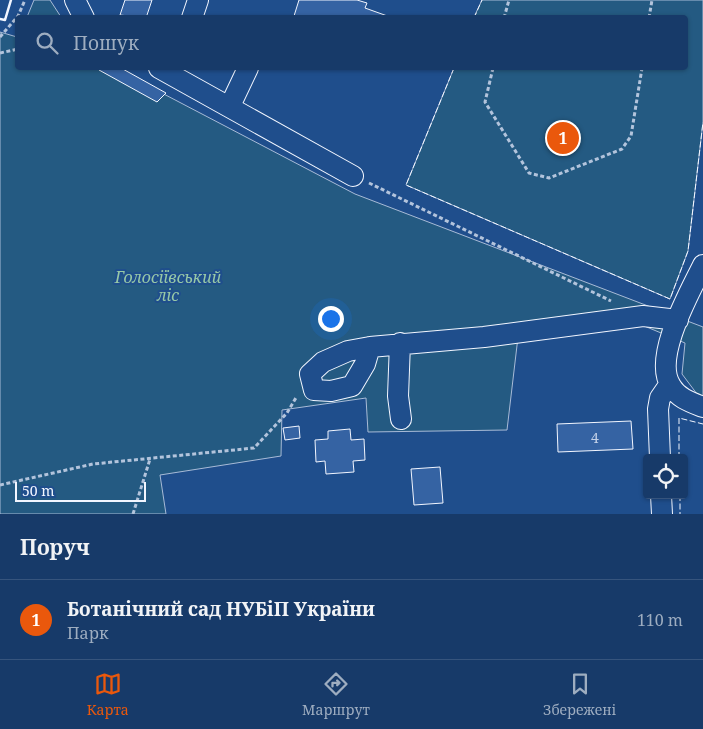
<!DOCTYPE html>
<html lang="uk">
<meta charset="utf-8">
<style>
body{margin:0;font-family:"Noto Serif",serif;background:#244571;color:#f1f3f6}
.controls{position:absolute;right:15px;bottom:15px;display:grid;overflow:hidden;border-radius:5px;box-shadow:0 1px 4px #0004}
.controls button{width:45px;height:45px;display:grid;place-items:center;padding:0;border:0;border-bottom:1px solid #36547d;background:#173a69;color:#f1f3f6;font:25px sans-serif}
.scale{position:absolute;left:15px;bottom:12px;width:131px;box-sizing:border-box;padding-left:5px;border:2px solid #f2f6ff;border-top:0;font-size:14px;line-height:18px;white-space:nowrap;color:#f2f6ff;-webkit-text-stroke:4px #1f4e8c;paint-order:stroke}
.you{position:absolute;left:330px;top:318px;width:18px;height:18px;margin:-12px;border:4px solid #fff;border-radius:50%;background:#1a73e8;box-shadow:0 0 0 8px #1a73e833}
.badge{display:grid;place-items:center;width:32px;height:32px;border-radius:50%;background:#ea580c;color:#fff;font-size:16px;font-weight:700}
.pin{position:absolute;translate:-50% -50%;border:2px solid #fff;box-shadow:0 1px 5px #0006}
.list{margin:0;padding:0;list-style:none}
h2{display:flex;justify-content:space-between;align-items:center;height:65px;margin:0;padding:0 20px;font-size:21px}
h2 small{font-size:16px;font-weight:400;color:#9eadc0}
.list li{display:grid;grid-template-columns:32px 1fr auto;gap:15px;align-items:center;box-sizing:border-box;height:80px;padding:0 20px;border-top:1px solid #36547d}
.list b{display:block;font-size:19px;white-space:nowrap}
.list p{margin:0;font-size:16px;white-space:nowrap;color:#9eadc0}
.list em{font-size:16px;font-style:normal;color:#9eadc0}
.icon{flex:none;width:28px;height:28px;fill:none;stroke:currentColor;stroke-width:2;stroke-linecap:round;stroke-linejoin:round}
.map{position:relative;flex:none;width:703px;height:514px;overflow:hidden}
.search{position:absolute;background:#173a69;box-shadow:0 1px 4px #0004;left:15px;right:15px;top:15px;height:55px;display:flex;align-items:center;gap:12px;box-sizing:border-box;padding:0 18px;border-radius:5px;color:#9eadc0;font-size:19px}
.sheet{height:145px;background:#173a69}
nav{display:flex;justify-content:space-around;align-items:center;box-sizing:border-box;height:70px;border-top:1px solid #36547d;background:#173a69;font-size:14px;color:#9eadc0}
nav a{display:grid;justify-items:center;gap:2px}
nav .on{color:#ea580c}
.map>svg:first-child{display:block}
.green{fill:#245a82;stroke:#a8bbd7}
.building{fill:#3563a3;stroke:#f2f6ff}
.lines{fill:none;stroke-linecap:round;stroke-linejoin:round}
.minor-casing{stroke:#f2f6ff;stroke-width:22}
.path{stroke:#b3c4dc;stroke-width:3;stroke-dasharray:4 2.5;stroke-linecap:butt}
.minor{stroke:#1f4e8c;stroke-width:20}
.fence{stroke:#f2f6ff;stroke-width:1;stroke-dasharray:6 2.5;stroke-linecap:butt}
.wall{stroke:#f2f6ff;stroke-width:2.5}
.labels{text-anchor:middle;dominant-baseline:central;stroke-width:4;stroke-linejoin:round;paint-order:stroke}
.number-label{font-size:14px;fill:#c3d1e8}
.park-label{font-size:16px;font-style:italic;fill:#97c8a6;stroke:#1f4e8c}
</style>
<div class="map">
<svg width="703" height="514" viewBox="0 0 703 514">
<rect width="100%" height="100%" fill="#1f4e8c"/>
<path class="green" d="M34 0H50L61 17H27Z
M482 0H703V122L688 251 670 299 406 185 454 68H686V18L474 17Z
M0 32 17 37 18 68H114L355 194 703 327V402L682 374 685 343 630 320 518 337 507 430 368 432 366 398 282 410 281 456 160 475 166 514H0Z"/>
<path class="building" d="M125 0H152L146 18 120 15Z
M299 0H357L367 3 365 8 393 18H300L294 16Z
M101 68H121L166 93 157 102 99 70Z
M631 421 633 449 558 452 557 424Z
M299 426 300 438 285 440 283 428Z
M350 429 351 440 364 439 365 460 353 461 354 472 326 474 325 461 316 462 315 440 328 439V431Z
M440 467 443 503 414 505 411 469Z"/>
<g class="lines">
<defs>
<path id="minor" d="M75 0 84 18
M192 18 198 0
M159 68 353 176
M230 106 248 68
M703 265C690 292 652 358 671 386 678 398 690 402 703 407
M400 343 398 396 401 419
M370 347 365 364 352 386 331 391 314 390 310 374 323 362 348 351 370 347 484 337 643 316 678 320
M660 458 658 409 660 398 669 385
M661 495 662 514"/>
</defs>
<use href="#minor" class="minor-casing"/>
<path class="path" d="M504 18 509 0
M649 18 652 0
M0 37 18 16 25 0
M0 53 18 49
M493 68 485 102 529 173 549 178 622 149 631 136 642 68
M369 183 611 301
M0 485 93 464 254 448 287 413 297 396
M133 514 150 459"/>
<use href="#minor" class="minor"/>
<path class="fence" d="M474 18 482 0
M454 68 406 185 670 299 688 251 703 122
M679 458V418L703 424
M680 495V514"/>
<path class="wall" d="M0 19 5 20 11 0"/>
</g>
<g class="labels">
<g class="number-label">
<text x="595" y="437">4</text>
</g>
<g class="park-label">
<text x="168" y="277">Голосіївський<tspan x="168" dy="18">ліс</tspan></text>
</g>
</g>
</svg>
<div class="controls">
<button><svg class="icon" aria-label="locate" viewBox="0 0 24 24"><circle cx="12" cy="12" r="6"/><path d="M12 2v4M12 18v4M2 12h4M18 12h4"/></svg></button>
</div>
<div class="scale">50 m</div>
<div class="you"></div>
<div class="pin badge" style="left:563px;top:138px">1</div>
<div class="search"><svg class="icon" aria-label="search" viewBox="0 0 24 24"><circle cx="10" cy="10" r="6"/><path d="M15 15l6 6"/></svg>Пошук</div>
</div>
<section class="sheet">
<h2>Поруч<small></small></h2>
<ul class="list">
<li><span class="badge">1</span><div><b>Ботанічний сад НУБіП України</b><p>Парк</p></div><em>110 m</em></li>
</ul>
</section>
<nav>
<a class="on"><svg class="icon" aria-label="map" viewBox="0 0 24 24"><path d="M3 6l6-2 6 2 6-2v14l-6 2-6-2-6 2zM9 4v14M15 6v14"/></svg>Карта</a>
<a><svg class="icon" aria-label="directions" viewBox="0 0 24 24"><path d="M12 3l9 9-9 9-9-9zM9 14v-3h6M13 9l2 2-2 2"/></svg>Маршрут</a>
<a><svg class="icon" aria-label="saved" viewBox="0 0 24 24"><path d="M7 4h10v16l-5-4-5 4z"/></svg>Збережені</a>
</nav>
